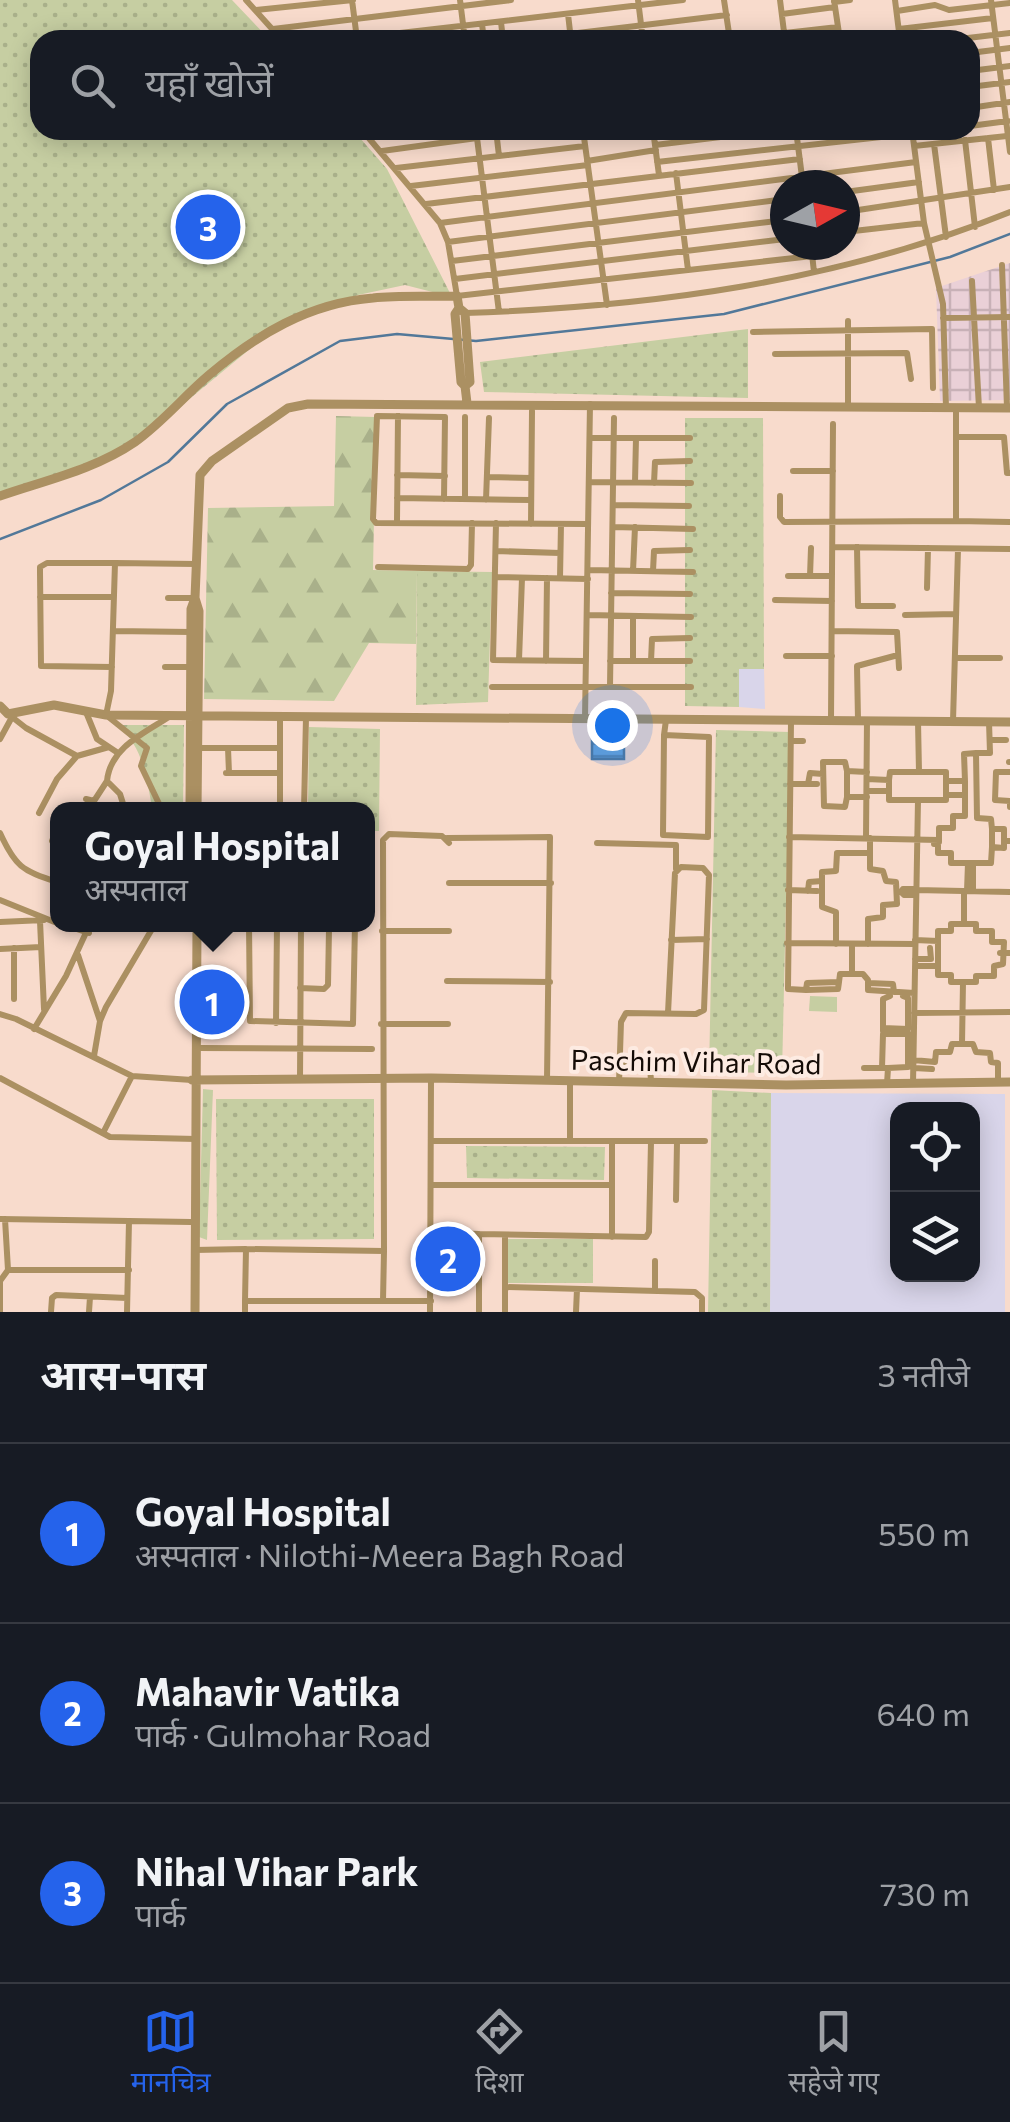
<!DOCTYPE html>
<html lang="hi">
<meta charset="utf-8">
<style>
body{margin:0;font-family:Commissioner,"Noto Sans Devanagari",sans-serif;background:#20242c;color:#f1f3f6}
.controls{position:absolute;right:30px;bottom:30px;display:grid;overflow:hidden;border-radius:20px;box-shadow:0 5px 25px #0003}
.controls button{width:90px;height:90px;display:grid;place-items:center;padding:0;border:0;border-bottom:2px solid #363941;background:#171b24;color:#f1f3f6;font:50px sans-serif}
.compass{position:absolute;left:770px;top:170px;width:90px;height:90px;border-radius:50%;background:#171b24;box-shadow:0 5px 25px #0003;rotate:82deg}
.you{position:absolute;left:612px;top:725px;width:35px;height:35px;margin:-25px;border:8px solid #fff;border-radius:50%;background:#1a73e8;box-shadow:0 0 0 15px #1a73e833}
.badge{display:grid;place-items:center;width:65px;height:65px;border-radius:50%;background:#2563eb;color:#fff;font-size:32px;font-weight:700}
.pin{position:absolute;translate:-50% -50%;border:5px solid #fff;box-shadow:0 2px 10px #0006}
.popup{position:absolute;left:50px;top:802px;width:325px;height:130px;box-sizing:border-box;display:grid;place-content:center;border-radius:20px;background:#171b24;filter:drop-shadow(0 2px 8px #0005);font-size:32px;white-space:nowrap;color:#9ea1a6}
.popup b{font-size:38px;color:#f1f3f6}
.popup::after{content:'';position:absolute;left:50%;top:100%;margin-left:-20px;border:20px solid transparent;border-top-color:#171b24}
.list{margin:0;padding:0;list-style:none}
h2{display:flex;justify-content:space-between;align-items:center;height:130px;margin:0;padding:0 40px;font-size:42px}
h2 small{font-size:32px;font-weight:400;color:#9ea1a6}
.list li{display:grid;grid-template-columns:65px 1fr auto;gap:30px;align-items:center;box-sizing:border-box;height:180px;padding:0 40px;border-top:2px solid #363941}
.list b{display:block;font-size:38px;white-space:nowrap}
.list p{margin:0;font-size:32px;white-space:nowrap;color:#9ea1a6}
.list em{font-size:32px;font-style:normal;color:#9ea1a6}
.icon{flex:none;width:55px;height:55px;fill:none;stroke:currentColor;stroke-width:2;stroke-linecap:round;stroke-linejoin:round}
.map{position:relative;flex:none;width:1010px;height:1312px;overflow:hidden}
.search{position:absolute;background:#171b24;box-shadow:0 5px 25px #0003;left:30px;right:30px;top:30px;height:110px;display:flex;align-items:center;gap:25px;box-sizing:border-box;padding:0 35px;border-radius:30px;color:#9ea1a6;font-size:38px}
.sheet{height:670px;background:#171b24}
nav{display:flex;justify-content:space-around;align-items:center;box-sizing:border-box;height:140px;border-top:2px solid #363941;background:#171b24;font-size:28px;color:#9ea1a6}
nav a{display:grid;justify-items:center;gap:5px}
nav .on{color:#2563eb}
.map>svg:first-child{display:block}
.commercial{fill:#d9d5ea;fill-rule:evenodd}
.industrial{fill:url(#industrial-grid)}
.grass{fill:url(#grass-dots)}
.forest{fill:url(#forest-firs)}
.garden{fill:#c6cea2}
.water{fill:url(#water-rules);stroke:#527899;stroke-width:2.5}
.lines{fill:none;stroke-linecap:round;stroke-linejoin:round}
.stream{stroke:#527899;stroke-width:2.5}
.minor{stroke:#ab9062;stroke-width:6}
.tertiary{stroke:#ab9062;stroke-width:9}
.labels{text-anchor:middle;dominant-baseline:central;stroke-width:8;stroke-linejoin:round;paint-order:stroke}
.street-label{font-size:28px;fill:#140b06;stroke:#fdebe2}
</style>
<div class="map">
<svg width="1010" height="1312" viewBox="0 0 1010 1312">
<defs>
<pattern id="industrial-grid" width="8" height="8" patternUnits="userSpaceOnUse" patternTransform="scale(2.5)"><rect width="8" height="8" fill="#ead0d7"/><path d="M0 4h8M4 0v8" fill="none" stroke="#c8b1b7"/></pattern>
<pattern id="grass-dots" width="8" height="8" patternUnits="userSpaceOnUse" patternTransform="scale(2.5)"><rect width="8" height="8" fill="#c6cea2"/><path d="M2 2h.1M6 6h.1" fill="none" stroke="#a9b08a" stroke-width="1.8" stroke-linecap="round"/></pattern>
<pattern id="forest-firs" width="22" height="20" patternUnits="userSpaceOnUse" patternTransform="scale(2.5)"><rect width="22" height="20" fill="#c6cea2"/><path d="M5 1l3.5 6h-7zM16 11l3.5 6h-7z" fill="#a9b08a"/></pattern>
<pattern id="water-rules" width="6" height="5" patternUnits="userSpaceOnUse" patternTransform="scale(2.5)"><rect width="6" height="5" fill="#6ca6d8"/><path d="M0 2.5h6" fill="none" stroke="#5885ad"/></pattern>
</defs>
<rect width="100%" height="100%" fill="#f8dbcc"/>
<path class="commercial" d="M739 669H764L765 709 739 707Z
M771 1093 1005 1094V1312H770ZM898 1110H972V1274H898Z"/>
<path class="industrial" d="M1010 263V400L940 401 936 288Z"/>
<path class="grass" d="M0 0H232L270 40H40V130H353L387 169 452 297 405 285 358 295 274 329 124 453 0 497Z
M748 329V398L484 392 480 362Z
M685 418H763L764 669H739V707L685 706Z
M417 571 492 572 488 702 416 705Z
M118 725H184L183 809 152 807C146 775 143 748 118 725Z
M309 727 380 729 379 831H367V810L308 809Z
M716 730 790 732 782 1073 709 1072Z
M203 1089 213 1090 207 1240 199 1237Z
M712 1090 771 1093 770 1312H708Z
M216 1099H374V1239L217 1240Z
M466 1146 605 1147 604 1180 467 1178Z
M439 1239H458L457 1280 438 1279Z
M505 1239H593V1283H505Z"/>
<path class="forest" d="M336 416 376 417 373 570 417 571 416 644 369 643 334 701 204 699 208 508 334 506Z"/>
<path class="garden" d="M810 996 837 997V1012L809 1011Z"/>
<path class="water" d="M592 733H624V759H592Z"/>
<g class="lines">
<path class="stream" d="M0 539 101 500 168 462 227 404 340 341 397 334 476 341 724 314 950 257 1010 234"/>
<path class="minor" d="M246 0 282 40
M352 0 357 39
M460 0 465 40
M638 0 643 40
M724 0 730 40
M780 0 785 40
M834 0 840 40
M895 0 900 40
M991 0 1010 152
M834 2 850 0
M256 10 353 0
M897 11 935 5 949 10 1010 3
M568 14 571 40
M782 14 835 7
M501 22 503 40
M482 24 484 40
M273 29 511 0
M899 29 993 18
M785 33 838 27
M357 38 683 0
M520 40 727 15
M697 40 729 36
M866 40 900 36
M951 40 1010 33
M970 53 1010 48
M970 71 1010 66
M970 87 1010 82
M970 108 1010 102
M970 126 1008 121
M362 130 440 223 448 242 457 296 812 256
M476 130 499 312
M496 130 499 156
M583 130 607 305
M653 130 659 175
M796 130 803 185
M912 130 924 223 943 304 946 408
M516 134 550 130
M584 137 636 130
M988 138 994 190
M965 140 975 227
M934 144 946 237
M655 145 779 130
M914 146 1007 136
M382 151 477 138
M587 161 656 150
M657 162 944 130
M396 168 585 146
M676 173 688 270
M411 186 588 165
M845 192 919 182
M426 204 800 159
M845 212 1010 187
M440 223 916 162
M845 232 924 223
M448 242 785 199
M811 245 814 272
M452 261 785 220
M1002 265 1007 408
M455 279 785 239
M972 281 979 408
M465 313C650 307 837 282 1010 212
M943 318 1010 317
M753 332 932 329 933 388
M775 354 907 353 911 379
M848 407V321
M956 408V521L1010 522
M956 437H1004L1007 473H1010
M590 438H690
M793 471H833
M397 475 445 476
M488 477 531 478
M589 482 691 483
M635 482 636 438
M654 483 655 462 690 461
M780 496V517L784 522 956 521
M397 498 531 500
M444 499 445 417 377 416 373 519 376 523 588 524
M465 499V417
M486 500 489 418
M613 505 689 506
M397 522 398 416
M496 523 493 660 586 661
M531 524 532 411
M613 527 693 529
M833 547 1010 549
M857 547 858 606H893
M496 551 560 553
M378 567 468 569 471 565 472 523
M588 570 693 572
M633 571 635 527
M653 571 654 551 690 550
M788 576H832
M810 576 811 548
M495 577 588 579
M560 578 561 524
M927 588 928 548
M611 593 690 594
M40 597H114
M168 598H194
M775 600 832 601
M587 615 691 617
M905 615 956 614
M113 631 191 632
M832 631 897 632 899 668
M786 656H832
M955 658H1000
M519 660 522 578
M546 661 547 578
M610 661H690
M633 661V616
M651 661 652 639 690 638
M112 667 41 666 40 572V567L47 563H115
M165 667H191
M492 687H691
M610 687 614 418
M86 712 97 739 118 753
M12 717 26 728 77 756 109 747
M585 718 590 404
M831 720 833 424
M858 720 857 666 898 655
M791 721 788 989 806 990 807 983 839 982 840 974H863L868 980V990L914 993
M918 721 919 772
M953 721 958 549
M989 722 990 753H976L977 818 991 819 992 829H1004V841H1010
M664 735 709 737 708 837 663 835 664 735 666 720
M0 739 12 717 9 715
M990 740H1006
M791 741H803
M197 748H280
M228 748 229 773
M1009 762H1010
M1009 772H996L995 800 1010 801V807
M226 773H280
M867 779 889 780V800H946V772H890L889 780
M946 781H965V795H946
M965 781 964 754 976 753
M790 784H817
M808 784 810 773 823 774
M867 791H889
M847 797V771
M867 797H847L845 807 824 806 823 762H845L847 771 867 772
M86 799 94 801 107 781
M125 810 120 794 107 781C110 748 144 733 169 717
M162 810 141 766 147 748 106 715 111 691 115 563 196 564
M280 810V717
M304 810 306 717
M39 813 57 779 77 756
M57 828 52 841 57 847
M992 829V847L1004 848V841
M0 833C15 866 22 871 57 882
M789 837 939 840
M447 838 550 837 547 1080
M866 838 867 720
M939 842V828H953V816H965V795
M597 843 676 845V869
M934 844H938V853H951V863H973V891
M973 863H991L992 847
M449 883H551
M788 890 817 891
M916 890 1010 892
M808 891 809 882 822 881
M967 891 968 863
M916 895H904L901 892 903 889H916
M0 900 57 923
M40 921 44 1009
M0 922 44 920
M61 924 89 933
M249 924 250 1021 353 1024 355 924
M964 924V891
M382 931H449
M671 940 707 939
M915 940 938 941
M787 943 915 944
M836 944V912L822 907V872L836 871 837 853H870
M868 944V919L883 917V905L897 904 896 882 886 881 883 871 870 869V838
M0 949 41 947
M1000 953H1010
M78 955 100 1021
M915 959H931L930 948
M915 966H938V931H951V924H976V931H992V942H1004L1003 964 994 966V976H976V982H951V975H938V966
M852 973V944
M447 981 550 982
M868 983 893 984 894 992
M300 988 324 989 328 985 329 929
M806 990 838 989 839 982
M903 996 908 998V1029
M14 999V948
M914 1013 1010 1012
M0 1014 16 1019 132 1076 192 1080
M276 1023 277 924
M381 1024H448
M883 1028V999L890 996
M34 1029 66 976 90 924
M883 1031V1028L908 1029
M962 1044 963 982
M197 1048 372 1049
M94 1056 100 1021 106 1007 155 924
M913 1060 935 1062 936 1052H950L952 1044H973L976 1052 990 1053 991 1062 998 1063V1082
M620 1064H650L651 1082
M864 1068H882
M888 1068 908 1067V1034
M914 1068 932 1069
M0 1078 110 1137 196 1139
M300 1080 301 924
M570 1082V1141
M619 1083 621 1022 626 1013 696 1014 704 1010 709 875 703 868 681 867 675 873 668 1013
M887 1084 888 1068H882L883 1034H909
M913 1084 918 800
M103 1133 132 1076
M431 1141H705
M612 1141V1237
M431 1185H611
M676 1200 677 1142
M0 1219 129 1221 127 1312
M129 1221 191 1222
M431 1232 479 1234V1312
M479 1234 646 1237 649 1232 651 1142
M246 1249 384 1251 383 1301
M194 1250 246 1249 245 1301
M384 1251 383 840 389 834 442 836 449 843
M8 1270H129
M505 1287V1235
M655 1291V1261
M0 1312V1281L8 1270 5 1219
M51 1312 52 1298 56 1295 127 1298
M89 1312 90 1297
M245 1312V1301H431
M430 1312 431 1078
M505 1312V1287L695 1292 702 1298V1312
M576 1312 577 1289"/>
<path class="tertiary" d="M459 308 465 313 470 382 465 386
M0 496C46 480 94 470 135 442 162 423 184 396 209 375 256 335 309 303 373 298 401 295 429 297 457 296L459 308 455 314 461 382 465 386 467 403
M0 706 8 714 54 705 106 715 1010 722
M190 810 191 609 195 598
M197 810 199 611 195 598 200 475 212 461 288 408 308 404 1010 408
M192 1080 431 1078 786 1085 1010 1082
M195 1312 197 924"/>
</g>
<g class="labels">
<g class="street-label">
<text transform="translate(696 1061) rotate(1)">Paschim Vihar Road</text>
</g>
</g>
</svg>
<div class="controls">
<button><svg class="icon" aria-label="locate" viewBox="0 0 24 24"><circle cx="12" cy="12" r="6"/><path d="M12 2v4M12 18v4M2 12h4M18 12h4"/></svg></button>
<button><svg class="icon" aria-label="layers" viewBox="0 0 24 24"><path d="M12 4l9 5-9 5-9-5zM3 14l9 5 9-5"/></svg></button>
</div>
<svg class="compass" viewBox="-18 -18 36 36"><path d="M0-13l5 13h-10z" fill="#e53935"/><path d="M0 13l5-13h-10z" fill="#9ea1a6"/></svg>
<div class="you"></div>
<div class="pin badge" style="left:212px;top:1002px">1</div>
<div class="popup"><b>Goyal Hospital</b>अस्पताल</div>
<div class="pin badge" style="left:448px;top:1259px">2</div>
<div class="pin badge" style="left:208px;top:227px">3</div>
<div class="search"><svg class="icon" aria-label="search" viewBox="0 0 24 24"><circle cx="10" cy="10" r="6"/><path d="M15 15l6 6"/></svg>यहाँ खोजें</div>
</div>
<section class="sheet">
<h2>आस-पास<small>3 नतीजे</small></h2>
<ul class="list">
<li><span class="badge">1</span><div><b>Goyal Hospital</b><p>अस्पताल · Nilothi-Meera Bagh Road</p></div><em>550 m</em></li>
<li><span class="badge">2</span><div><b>Mahavir Vatika</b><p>पार्क · Gulmohar Road</p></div><em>640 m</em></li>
<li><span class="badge">3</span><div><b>Nihal Vihar Park</b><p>पार्क</p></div><em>730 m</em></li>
</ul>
</section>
<nav>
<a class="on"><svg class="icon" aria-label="map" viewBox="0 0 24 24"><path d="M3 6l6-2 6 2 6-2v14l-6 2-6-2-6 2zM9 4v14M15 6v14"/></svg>मानचित्र</a>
<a><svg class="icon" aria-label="directions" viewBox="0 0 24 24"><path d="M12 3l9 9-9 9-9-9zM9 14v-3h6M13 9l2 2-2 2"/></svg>दिशा</a>
<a><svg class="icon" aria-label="saved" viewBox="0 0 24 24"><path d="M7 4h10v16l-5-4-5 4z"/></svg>सहेजे गए</a>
</nav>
